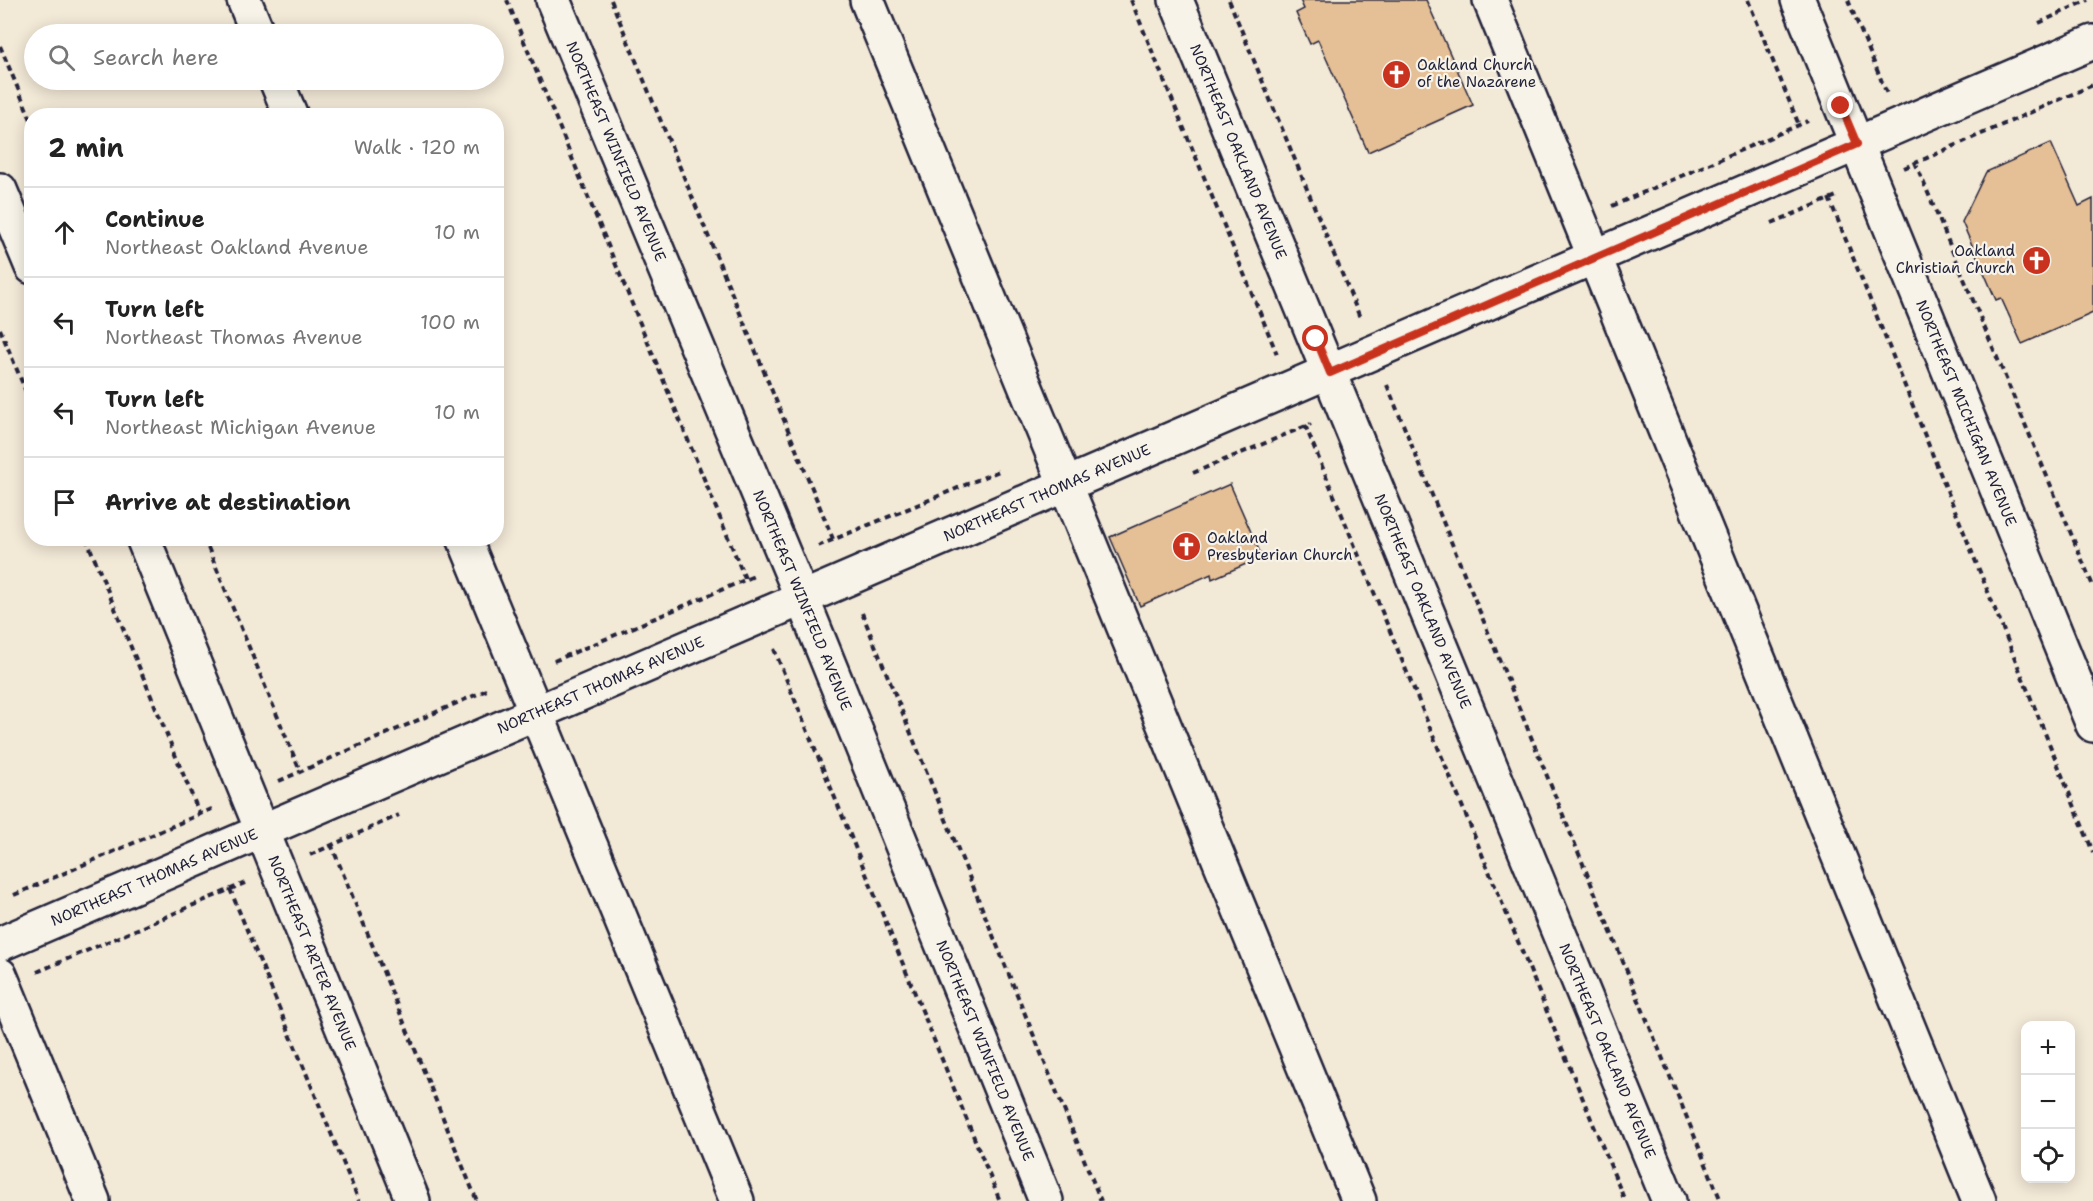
<!DOCTYPE html>
<meta charset="utf-8">
<style>
body{margin:0;font-family:"Shantell Sans",sans-serif;background:#f2f2f2;color:#222}
.controls{position:absolute;right:18px;bottom:18px;display:grid;overflow:hidden;border-radius:12px;box-shadow:0 3px 15px #0003}
.controls button{width:54px;height:54px;display:grid;place-items:center;padding:0;border:0;border-bottom:2px solid #e0e0e0;background:#fff;color:#222;font:30px sans-serif}
.stop{position:absolute;width:18px;height:18px;margin:-14px;border:4px solid #c8321e;border-radius:50%;background:#fff}
.stop.end{background:#c8321e;border-color:#fff;box-shadow:0 2px 6px #0008}
.list{margin:0;padding:0;list-style:none}
h2{display:flex;justify-content:space-between;align-items:center;height:78px;margin:0;padding:0 24px;font-size:26px}
h2 small{font-size:20px;font-weight:400;color:#767676}
.list li{display:grid;grid-template-columns:39px 1fr auto;gap:18px;align-items:center;box-sizing:border-box;height:90px;padding:0 24px;border-top:2px solid #e0e0e0}
.list b{display:block;font-size:22px;white-space:nowrap}
.list p{margin:0;font-size:20px;white-space:nowrap;color:#767676}
.list em{font-size:20px;font-style:normal;color:#767676}
.icon{flex:none;width:33px;height:33px;fill:none;stroke:currentColor;stroke-width:2;stroke-linecap:round;stroke-linejoin:round}
.map{position:relative;flex:none;width:2093px;height:1201px;overflow:hidden}
.search{position:absolute;background:#fff;box-shadow:0 3px 15px #0003;left:24px;top:24px;width:480px;height:66px;display:flex;align-items:center;gap:15px;box-sizing:border-box;padding:0 21px;border-radius:33px;color:#767676;font-size:22px}
.panel{position:absolute;background:#fff;box-shadow:0 3px 15px #0003;left:24px;top:108px;width:480px;height:438px;border-radius:24px}
.map>svg:first-child{display:block}
.building{fill:#e5bf95;stroke:#22223b;stroke-width:1.5}
.lines{fill:none;stroke-linecap:round;stroke-linejoin:round}
.minor-casing{stroke:#22223b;stroke-width:38}
.path{stroke:#22223b;stroke-width:4;stroke-dasharray:6 4.5;stroke-linecap:butt}
.minor{stroke:#f7f3e8;stroke-width:33}
.route{stroke:#c8321e;stroke-width:8}
.labels{text-anchor:middle;dominant-baseline:central;stroke-width:4.5;stroke-linejoin:round;paint-order:stroke}
.poi-label{font-size:15px;fill:#22223b;stroke:#f7f3e8;text-anchor:start}
.street-label{font-size:15px;fill:#22223b;stroke:#f7f3e8}
</style>
<div class="map">
<svg width="2093" height="1201" viewBox="0 0 2093 1201">
<rect width="100%" height="100%" fill="#f3e9d7"/>
<filter id="ink" filterUnits="userSpaceOnUse"><feTurbulence type="fractalNoise" baseFrequency=".0167" numOctaves="2"/><feDisplacementMap in="SourceGraphic" scale="12" xChannelSelector="R" yChannelSelector="G"/><feConvolveMatrix kernelMatrix="1 2 1 2 8 2 1 2 1" color-interpolation-filters="sRGB"/></filter>
<g filter="url(#ink)">
<path class="building" d="M1300 0H1426L1473 105 1368 152 1318 40 1310 44 1296 13 1304 9Z
M2051 143 2079 206 2093 199V313L2022 344 2001 298 1996 300 1962 222 1986 172Z
M1230 484 1262 557 1212 579 1211 574 1140 606 1110 537Z"/>
<g class="lines">
<defs>
<g id="minor">
<path d="M244 0 258 34"/>
<path id="s1" d="M553 0 802 598 1046 1201"/>
<path d="M867 0 1359 1201"/>
<path id="s2" d="M1176 0 1669 1201"/>
<path d="M1490 0 1979 1201"/>
<path id="s3" d="M1798 0 2093 725"/>
<path d="M276 80 291 116"/>
<path d="M0 190 32 267"/>
<path id="s4" d="M143 538 413 1201"/>
<path d="M464 538 737 1201"/>
<path id="s5" d="M0 944 2093 42"/>
<path d="M0 975 93 1201"/>
</g>
</defs>
<use href="#minor" class="minor-casing"/>
<path class="path" d="M507 0 746 581
M611 0 833 539
M1131 0 1277 354
M1229 0 1361 320
M1748 0 1799 125
M1848 0 1887 94
M2039 23 2088 0
M0 46 32 122
M1915 162 2093 586
M1904 168 2093 85
M1829 198 2093 852
M1612 206 1808 121
M1772 223 1839 195
M0 329 32 406
M1387 385 1721 1201
M1305 425 1625 1201
M1193 473 1311 424
M86 538 200 815
M204 538 300 771
M818 546 999 471
M862 613 1101 1201
M774 649 1000 1201
M554 661 754 576
M279 781 489 689
M331 844 477 1201
M310 855 399 815
M230 889 359 1201
M14 895 214 808
M37 972 245 883"/>
<use href="#minor" class="minor"/>
</g>
</g>
<g class="lines" filter="url(#ink)">
<path class="route" d="M1316 339 1330 373 1857 144 1841 106"/>
</g>
<defs>
<symbol id="church-disc" viewBox="-11 -11 22 22"><circle r="9.5" fill="#c8321e" stroke="#f7f3e8"/><path d="M-1.2-6h2.4v3.5h3.3v2.4h-3.3V6h-2.4V-.1h-3.3v-2.4h3.3Z" fill="#fff"/></symbol>
</defs>
<g fill-rule="evenodd">
<use href="#church-disc" x="1380" y="58" width="33" height="33"/>
<use href="#church-disc" x="2020" y="244" width="33" height="33"/>
<use href="#church-disc" x="1170" y="530" width="33" height="33"/>
</g>
<g class="labels">
<g class="poi-label">
<text x="1417" y="65">Oakland Church<tspan x="1417" dy="17">of the Nazarene</tspan></text>
<text x="2015" y="251" text-anchor="end">Oakland<tspan x="2015" dy="17">Christian Church</tspan></text>
<text x="1207" y="538">Oakland<tspan x="1207" dy="17">Presbyterian Church</tspan></text>
</g>
<g class="street-label">
<text stroke="none"><textPath href="#s1" startOffset="164">NORTHEAST WINFIELD AVENUE</textPath></text>
<text stroke="none"><textPath href="#s2" startOffset="164">NORTHEAST OAKLAND AVENUE</textPath></text>
<text stroke="none"><textPath href="#s3" startOffset="446">NORTHEAST MICHIGAN AVENUE</textPath></text>
<text stroke="none"><textPath href="#s5" startOffset="1140">NORTHEAST THOMAS AVENUE</textPath></text>
<text stroke="none"><textPath href="#s1" startOffset="650">NORTHEAST WINFIELD AVENUE</textPath></text>
<text stroke="none"><textPath href="#s2" startOffset="650">NORTHEAST OAKLAND AVENUE</textPath></text>
<text stroke="none"><textPath href="#s5" startOffset="654">NORTHEAST THOMAS AVENUE</textPath></text>
<text stroke="none"><textPath href="#s5" startOffset="168">NORTHEAST THOMAS AVENUE</textPath></text>
<text stroke="none"><textPath href="#s4" startOffset="448">NORTHEAST ARTER AVENUE</textPath></text>
<text stroke="none"><textPath href="#s1" startOffset="1136">NORTHEAST WINFIELD AVENUE</textPath></text>
<text stroke="none"><textPath href="#s2" startOffset="1136">NORTHEAST OAKLAND AVENUE</textPath></text>
</g>
</g>
</svg>
<div class="controls">
<button>+</button>
<button>−</button>
<button><svg class="icon" aria-label="locate" viewBox="0 0 24 24"><circle cx="12" cy="12" r="6"/><path d="M12 2v4M12 18v4M2 12h4M18 12h4"/></svg></button>
</div>
<div class="stop" style="left:1316px;top:339px"></div>
<div class="stop end" style="left:1841px;top:106px"></div>
<div class="search"><svg class="icon" aria-label="search" viewBox="0 0 24 24"><circle cx="10" cy="10" r="6"/><path d="M15 15l6 6"/></svg>Search here</div>
<section class="panel">
<h2>2 min<small>Walk · 120 m</small></h2>
<ul class="list">
<li><svg class="icon" aria-label="ahead" viewBox="0 0 24 24"><path d="M12 20V5M6 11l6-6 6 6"/></svg><div><b>Continue</b><p>Northeast Oakland Avenue</p></div><em>10 m</em></li>
<li><svg class="icon" aria-label="left" viewBox="0 0 24 24"><path d="M17 20v-9H6M10 6l-5 5 5 5"/></svg><div><b>Turn left</b><p>Northeast Thomas Avenue</p></div><em>100 m</em></li>
<li><svg class="icon" aria-label="left" viewBox="0 0 24 24"><path d="M17 20v-9H6M10 6l-5 5 5 5"/></svg><div><b>Turn left</b><p>Northeast Michigan Avenue</p></div><em>10 m</em></li>
<li><svg class="icon" aria-label="arrive" viewBox="0 0 24 24"><path d="M6 21V4h12l-3 4 3 4H6"/></svg><div><b>Arrive at destination</b></div></li>
</ul>
</section>
</div>
